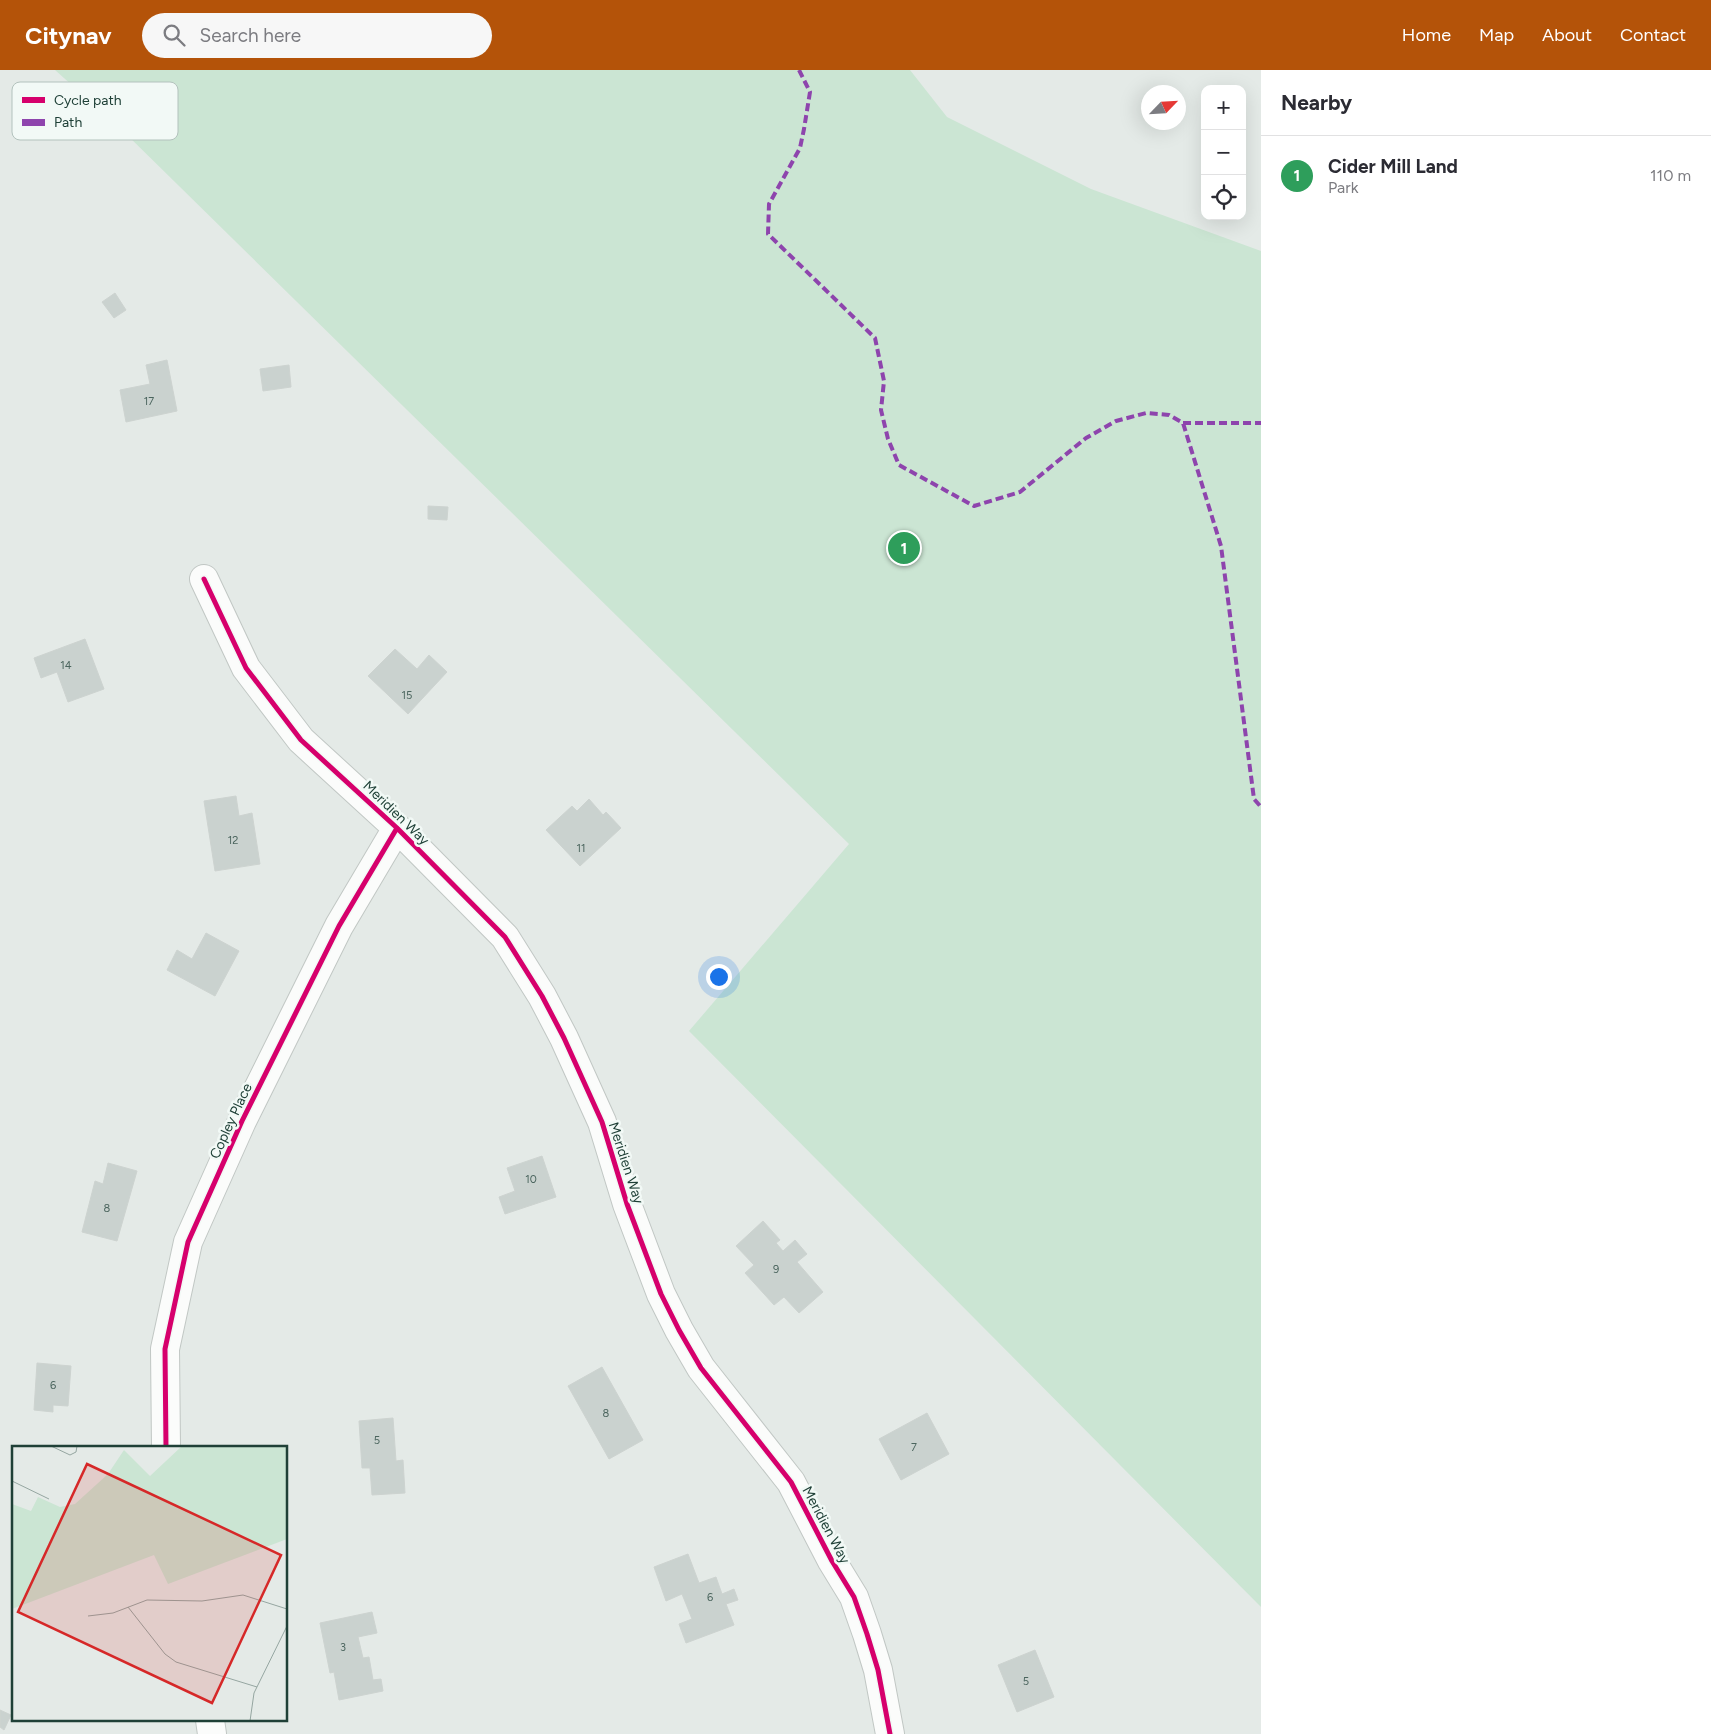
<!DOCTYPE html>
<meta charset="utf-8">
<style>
body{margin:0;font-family:Figtree,sans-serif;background:#f7f7f7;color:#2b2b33}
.controls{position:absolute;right:15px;top:15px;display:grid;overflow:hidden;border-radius:10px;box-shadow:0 5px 20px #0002}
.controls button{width:45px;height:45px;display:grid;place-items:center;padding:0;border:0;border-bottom:1px solid #e1e1e2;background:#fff;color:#2b2b33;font:25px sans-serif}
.compass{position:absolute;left:1141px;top:15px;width:45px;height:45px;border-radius:50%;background:#fff;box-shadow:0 5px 20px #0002;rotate:65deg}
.you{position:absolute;left:718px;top:906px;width:18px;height:18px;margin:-12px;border:4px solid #fff;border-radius:50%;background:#1a73e8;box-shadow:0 0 0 8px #1a73e833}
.badge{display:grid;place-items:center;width:32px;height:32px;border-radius:50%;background:#b45309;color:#fff;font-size:16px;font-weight:700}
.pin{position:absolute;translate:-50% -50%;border:2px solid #fff;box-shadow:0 1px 5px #0006}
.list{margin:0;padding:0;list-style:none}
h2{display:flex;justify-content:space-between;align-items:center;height:65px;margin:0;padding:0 20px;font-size:21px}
h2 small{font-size:16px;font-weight:400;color:#7c7c81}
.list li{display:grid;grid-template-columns:32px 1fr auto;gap:15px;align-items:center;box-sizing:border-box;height:80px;padding:0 20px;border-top:1px solid #e1e1e2}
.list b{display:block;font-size:19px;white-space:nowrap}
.list p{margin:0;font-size:16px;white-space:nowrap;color:#7c7c81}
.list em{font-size:16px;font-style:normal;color:#7c7c81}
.icon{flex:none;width:28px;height:28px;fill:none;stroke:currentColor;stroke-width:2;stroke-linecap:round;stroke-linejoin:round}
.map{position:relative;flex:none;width:1261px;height:1664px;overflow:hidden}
header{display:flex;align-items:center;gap:30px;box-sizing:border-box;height:70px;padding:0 25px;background:#b45309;color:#fff}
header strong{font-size:24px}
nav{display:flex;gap:28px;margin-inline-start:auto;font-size:18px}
.search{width:350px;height:45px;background:#f7f7f7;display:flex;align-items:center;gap:12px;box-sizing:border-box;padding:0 18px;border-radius:28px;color:#7c7c81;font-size:19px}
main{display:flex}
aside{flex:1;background:#fff}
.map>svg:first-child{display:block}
.green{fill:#cbe5d3}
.building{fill:#cad2cf;stroke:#cdd3d0}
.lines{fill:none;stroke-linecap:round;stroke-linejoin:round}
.street-casing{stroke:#c1c7c4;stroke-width:30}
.street{stroke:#fbfcfb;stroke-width:28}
.quiet{stroke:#8e44ad;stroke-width:4;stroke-dasharray:8 4;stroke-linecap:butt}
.cycleway-casing{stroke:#f2f9f6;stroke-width:8}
.cycleway{stroke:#d6006c;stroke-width:5}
.labels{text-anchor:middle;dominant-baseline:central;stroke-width:5;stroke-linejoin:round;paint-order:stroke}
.number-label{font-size:11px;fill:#4b655e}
.street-label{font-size:14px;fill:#1f4037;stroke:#f2f9f6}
.inset-road{fill:none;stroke:#95a6a1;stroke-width:1}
.view{fill:#d62828;fill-opacity:0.15;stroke:#d62828;stroke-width:2.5}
.inset-edge{fill:none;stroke:#1f4037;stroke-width:2.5}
.key{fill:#f2f9f6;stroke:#b3c2bd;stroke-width:1}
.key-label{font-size:14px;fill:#1f4037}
</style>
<header>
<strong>Citynav</strong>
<div class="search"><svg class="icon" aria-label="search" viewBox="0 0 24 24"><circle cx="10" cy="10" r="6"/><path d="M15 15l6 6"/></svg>Search here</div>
<nav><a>Home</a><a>Map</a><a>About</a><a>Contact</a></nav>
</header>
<main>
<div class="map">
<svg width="1261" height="1664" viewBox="0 0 1261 1664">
<rect width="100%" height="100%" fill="#e4eae7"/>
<path class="green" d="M55 0H910L947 47 1091 119 1261 181V1537L689 961 849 774 122 60Z"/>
<path class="building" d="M115 223 126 240 114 248 102 232Z
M167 290 177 341 126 352 120 320 150 314 146 295Z
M289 295 291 317 263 321 260 299Z
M428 436 448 437 447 450 428 449Z
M85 569 104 619 68 632 57 602 41 608 34 588Z
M395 579 417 599 429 585 447 602 408 644 368 606Z
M236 726 239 746 252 743 260 794 215 801 204 731Z
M589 729 603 745 606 742 621 758 580 796 546 760 572 736 577 741Z
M206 863 239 881 215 926 167 900 177 880 192 889Z
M542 1086 556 1127 505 1144 499 1127 515 1121 507 1098Z
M108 1093 137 1101 117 1171 82 1162 95 1111 103 1114Z
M763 1151 780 1170 776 1173 783 1181 795 1170 807 1184 797 1192 823 1222 799 1243 784 1227 774 1235 745 1203 754 1195 736 1176Z
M37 1293 71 1296 68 1336 53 1335V1342L34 1340Z
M602 1297 643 1370 609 1389 568 1316Z
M927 1343 949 1384 901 1410 879 1369Z
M393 1348 396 1391 403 1390 405 1423 372 1425 370 1398H362L359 1351Z
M688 1484 699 1513 716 1507 722 1524 734 1519 738 1530 726 1534 734 1555 686 1573 679 1554 692 1549 682 1524 666 1531 654 1497Z
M372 1542 377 1563 358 1567 363 1588 369 1587 373 1610 381 1609 383 1621 339 1630 334 1602 330 1603 320 1553Z
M1035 1580 1054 1627 1017 1642 998 1595Z
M0 1640 11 1645 4 1660 0 1657Z"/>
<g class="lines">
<defs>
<path id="street" d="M204 509 246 598 301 670 397 758 505 867 542 926 564 968 602 1052 627 1134 661 1224 679 1260 701 1298 791 1412 832 1491 854 1527 867 1564 878 1600 890 1664
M166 1378 165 1279 188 1172 242 1051 339 856 397 758
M210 1650 212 1664"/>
</defs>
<use href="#street" class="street-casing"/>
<use href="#street" class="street"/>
<path class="quiet" d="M799 0 810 22 804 59 800 78 769 134 768 164 875 268 884 311 881 340 888 369 899 395 974 436 1020 422 1086 368 1116 351 1146 343 1169 345 1183 353 1221 476 1254 729 1261 737
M1183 353H1261"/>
<defs>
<path id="cycleway" d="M204 509 246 598 301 670 397 758 505 867 542 926 564 968 602 1052 627 1134 661 1224 679 1260 701 1298 791 1412 832 1491 854 1527 867 1564 878 1600 890 1664
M166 1378 165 1279 188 1172 242 1051 339 856 397 758"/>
</defs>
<use href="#cycleway" class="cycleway-casing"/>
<use href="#cycleway" class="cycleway"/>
</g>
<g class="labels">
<g class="number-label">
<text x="149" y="331">17</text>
<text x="66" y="595">14</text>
<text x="407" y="625">15</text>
<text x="233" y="770">12</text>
<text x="581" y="778">11</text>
<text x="531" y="1109">10</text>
<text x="107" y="1138">8</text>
<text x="776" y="1199">9</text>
<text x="53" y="1315">6</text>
<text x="606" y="1343">8</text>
<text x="377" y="1370">5</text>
<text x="914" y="1377">7</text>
<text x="710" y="1527">6</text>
<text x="343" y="1577">3</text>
<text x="1026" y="1611">5</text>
</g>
<g class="street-label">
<text transform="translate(396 743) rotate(44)">Meridien Way</text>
<text transform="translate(231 1051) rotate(-65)">Copley Place</text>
<text transform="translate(626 1093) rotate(72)">Meridien Way</text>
<text transform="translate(826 1455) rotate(62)">Meridien Way</text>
</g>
</g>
<g transform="translate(12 1376)">
<rect width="275" height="275" fill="#e4eae7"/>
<path d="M170 0H275V93L156 138 142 109 0 163V58L19 65 26 51 48 61 63 58 96 28 112 4 138 30Z" fill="#cbe5d3"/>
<path class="inset-road" d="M39 0 58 9 64 6 65 0M0 35 37 53M116 161 153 208 164 216 245 241M76 170 101 167 135 154 190 155 231 149 275 163M238 275 242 247 275 180"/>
<path class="view" d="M75 18 269 109 200 257 6 166Z"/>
<rect width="275" height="275" class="inset-edge"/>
</g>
<rect x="12" y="12" width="166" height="58" rx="8" class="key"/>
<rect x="22" y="27" width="23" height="6" fill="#d6006c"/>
<rect x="22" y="49" width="23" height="7" fill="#8e44ad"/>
<g class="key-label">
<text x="54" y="35">Cycle path</text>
<text x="54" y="57">Path</text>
</g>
</svg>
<div class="controls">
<button>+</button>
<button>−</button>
<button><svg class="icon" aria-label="locate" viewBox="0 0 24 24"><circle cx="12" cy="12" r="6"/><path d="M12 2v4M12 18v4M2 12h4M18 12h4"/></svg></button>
</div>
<svg class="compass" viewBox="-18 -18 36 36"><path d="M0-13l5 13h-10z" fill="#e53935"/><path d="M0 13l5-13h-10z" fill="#7c7c81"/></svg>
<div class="you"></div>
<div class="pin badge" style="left:904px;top:478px;background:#2e9e5b">1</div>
</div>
<aside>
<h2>Nearby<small></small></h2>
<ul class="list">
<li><span class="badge" style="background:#2e9e5b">1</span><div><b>Cider Mill Land</b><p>Park</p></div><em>110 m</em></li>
</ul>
</aside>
</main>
